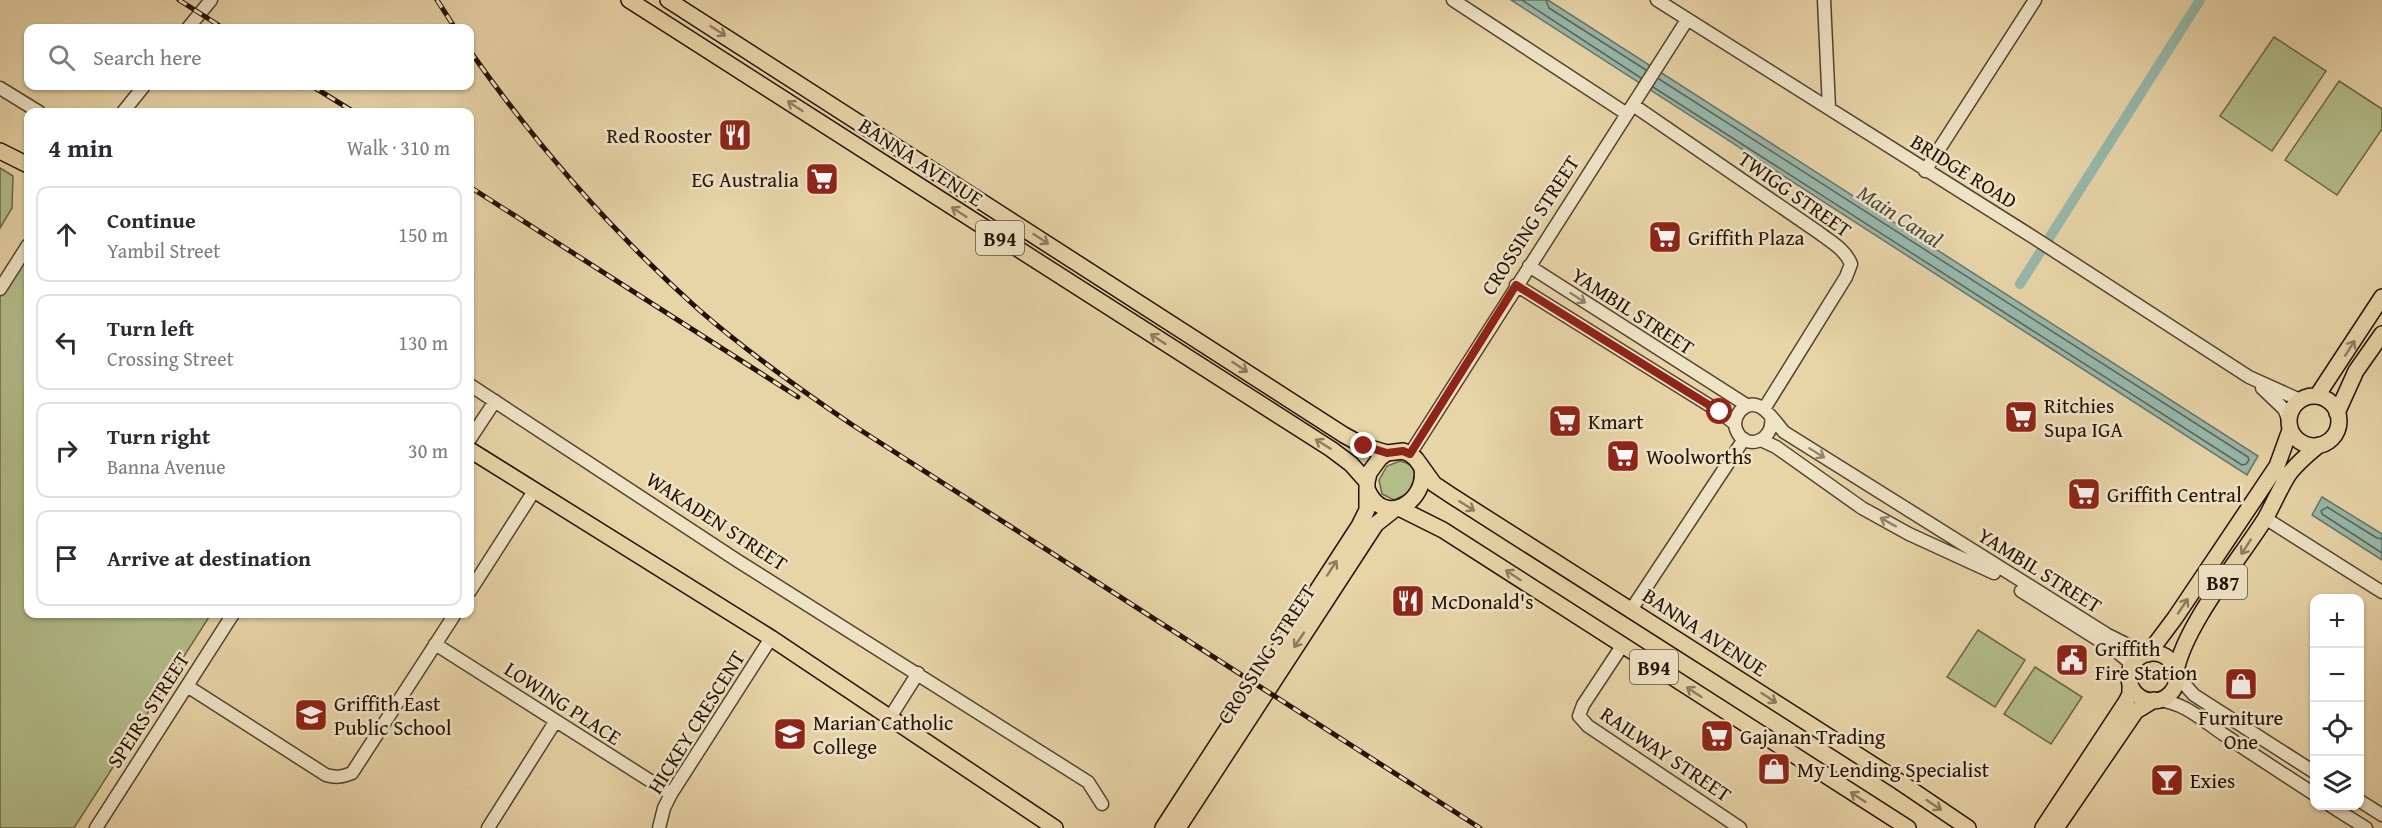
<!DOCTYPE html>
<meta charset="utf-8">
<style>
body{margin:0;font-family:"Gentium Book Plus",serif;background:#f7f7f7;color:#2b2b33}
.controls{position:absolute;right:18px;bottom:18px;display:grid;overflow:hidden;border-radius:12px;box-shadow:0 2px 4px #0004}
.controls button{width:54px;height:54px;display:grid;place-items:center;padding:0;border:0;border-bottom:2px solid #e1e1e2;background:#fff;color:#2b2b33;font:30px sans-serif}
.stop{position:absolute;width:18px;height:18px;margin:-14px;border:4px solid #8f2418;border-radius:50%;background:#fff}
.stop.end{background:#8f2418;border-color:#fff;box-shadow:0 2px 6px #0008}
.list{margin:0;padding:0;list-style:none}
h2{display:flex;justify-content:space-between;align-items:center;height:78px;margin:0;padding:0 24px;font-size:26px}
h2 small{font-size:20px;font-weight:400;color:#7c7c81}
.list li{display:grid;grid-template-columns:39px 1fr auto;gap:18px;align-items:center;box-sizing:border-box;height:96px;margin:0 12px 12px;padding:0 12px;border:2px solid #e1e1e2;border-radius:12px}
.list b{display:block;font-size:22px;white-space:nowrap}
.list p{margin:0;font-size:20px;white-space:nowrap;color:#7c7c81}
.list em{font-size:20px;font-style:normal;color:#7c7c81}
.icon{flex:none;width:33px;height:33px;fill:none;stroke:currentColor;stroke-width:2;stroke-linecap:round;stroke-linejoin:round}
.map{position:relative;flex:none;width:2382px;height:828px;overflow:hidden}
.search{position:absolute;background:#fff;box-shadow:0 2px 4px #0004;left:24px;top:24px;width:450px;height:66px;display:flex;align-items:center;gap:15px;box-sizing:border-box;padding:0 21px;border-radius:12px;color:#7c7c81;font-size:22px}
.panel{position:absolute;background:#fff;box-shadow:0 2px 4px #0004;left:24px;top:108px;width:450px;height:510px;border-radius:12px}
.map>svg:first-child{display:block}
.green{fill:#b2bd8a;stroke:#6b6747;stroke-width:1.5}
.water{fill:#97b8ab;stroke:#697568;stroke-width:1.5}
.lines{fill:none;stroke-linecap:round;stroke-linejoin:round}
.shore{stroke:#5e6458;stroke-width:1.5}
.canal{stroke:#97b8ab;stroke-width:10}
.minor-casing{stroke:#55422d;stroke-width:15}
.major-casing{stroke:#241104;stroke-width:18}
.minor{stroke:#efe3c6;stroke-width:12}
.major{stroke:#e7d4a7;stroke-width:15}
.rail-casing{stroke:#241104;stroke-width:5}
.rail{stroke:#efe3c6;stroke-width:3;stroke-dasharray:9;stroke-linecap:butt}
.oneway{stroke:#8f7c5e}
.oneway2{stroke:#94846f}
.route{stroke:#8f2418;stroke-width:8}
.labels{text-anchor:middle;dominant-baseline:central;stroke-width:5;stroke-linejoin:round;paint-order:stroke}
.shield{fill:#efe3c6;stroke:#61503e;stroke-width:1.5}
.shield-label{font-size:20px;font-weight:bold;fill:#241104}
.poi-label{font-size:21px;fill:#241104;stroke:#efe3c6;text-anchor:start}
.street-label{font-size:21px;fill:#241104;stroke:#efe3c6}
.water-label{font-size:22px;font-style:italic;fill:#4c4b3e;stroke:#efe3c6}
</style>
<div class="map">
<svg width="2382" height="828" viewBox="0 0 2382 828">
<rect width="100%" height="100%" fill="#e7d4a7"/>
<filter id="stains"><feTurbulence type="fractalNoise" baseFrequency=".00333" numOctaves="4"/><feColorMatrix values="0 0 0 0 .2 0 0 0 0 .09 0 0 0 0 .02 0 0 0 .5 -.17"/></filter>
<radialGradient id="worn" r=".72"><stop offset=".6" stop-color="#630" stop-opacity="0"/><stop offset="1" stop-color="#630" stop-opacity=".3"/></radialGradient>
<path class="green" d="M2274 37 2326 71 2272 151 2220 116Z
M2339 81 2382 109V129L2337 195 2285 160Z
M0 168 13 176 12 208 0 228Z
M28 246V614H211L74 828H0V293Z
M1400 461C1420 465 1416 480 1409 493L1394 500 1382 494 1379 480 1387 466Z
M1978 630 2025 660 1995 707 1947 677Z
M2035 667 2082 697 2051 744 2004 714Z"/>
<path class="water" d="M1511 0H1548L2258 456 2247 475Z
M2322 497 2382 534V560L2312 515Z"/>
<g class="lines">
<path class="shore" d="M1522 0 1641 78
M1546 0 1549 8 1646 70
M1653 87 2242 465 2246 464 2249 460 2248 457 1659 79
M2382 539 2377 538 2327 507 2321 511 2322 514 2382 553"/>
<path class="canal" d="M2020 284 2200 0"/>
<defs>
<path id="minor" d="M1453 0 1627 114
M1657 0 2036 239 2249 377 2300 400
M1824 0 1829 108
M188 28 211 0
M0 88 39 112
M1633 105 1818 232C1831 242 1845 249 1851 264L1846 277 1764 409
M123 112 144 86
M1925 171 2035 0
M1529 266 1748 406
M1516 285 1720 412 1735 424
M0 289 28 245
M470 385 738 561 1088 782 1102 804
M2262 388 2284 409 2289 421
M1771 417C1775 442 1744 452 1736 429 1734 423 1736 416 1740 411 1758 392 1774 421 1784 432L2108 635 2146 654
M470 439 495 401
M1761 440 1776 447 1862 508 1909 534 1994 573
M1410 454 1687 20
M2265 518 2382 592
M470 591 534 491
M2021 591 2116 651 2128 661 2130 672
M1631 610 1744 439
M435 644 671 794
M1622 646 1583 705 1579 716 1588 726 1740 828
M2177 676 2194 695 2314 772
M187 686 326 775C336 778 342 777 352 773L455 614
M2158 700C2186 703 2203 721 2226 736 2255 756 2285 775 2314 794
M889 719 918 673
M2360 801 2382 815
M2331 806 2366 828
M96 828 233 614
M488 828 555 722
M659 828 664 808 671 794 771 638"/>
<path id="major" d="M629 0 1331 449 1351 464 1367 482
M668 0 1344 435 1364 446 1387 453
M0 151 28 165
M2317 396 2382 297
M2289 421a25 25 0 1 1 50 0a25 25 0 1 1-50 0Z
M2337 413 2356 371 2382 334
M470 450 771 638 1055 828
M1368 491C1384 527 1427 502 1422 469
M1399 508 1443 530 1908 828
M2129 677a24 24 0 1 1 48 0a24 24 0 1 1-48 0Z
M2148 654 2175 618 2277 466 2290 430
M2176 671C2185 625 2239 560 2265 519 2273 505 2280 488 2289 474 2297 463 2308 454 2319 445
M1163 828 1359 526 1367 510V482L1369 473 1380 458 1387 453 1403 451 1410 454 1416 459 1434 484 1452 496 1900 782 1968 828
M1178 828 1376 524 1395 509
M2043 828 2126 702 2130 694V677
M2056 828 2136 711 2154 700"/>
</defs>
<use href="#minor" class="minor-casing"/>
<use href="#major" class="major-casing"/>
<use href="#minor" class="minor"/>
<use href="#major" class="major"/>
<defs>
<path id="rail" d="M179 0 223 28
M437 0 455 28
M470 51C537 146 612 232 698 309 746 351 798 388 851 424L1480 828
M312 86 354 112
M470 187 798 397"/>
</defs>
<use href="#rail" class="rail-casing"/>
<use href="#rail" class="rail"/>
</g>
<defs><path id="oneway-shaft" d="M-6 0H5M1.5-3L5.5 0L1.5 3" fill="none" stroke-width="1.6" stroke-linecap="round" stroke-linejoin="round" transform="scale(1.5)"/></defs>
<g class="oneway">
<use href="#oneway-shaft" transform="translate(718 31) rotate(33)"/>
<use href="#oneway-shaft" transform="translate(795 106) rotate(-147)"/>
<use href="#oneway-shaft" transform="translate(959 212) rotate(-147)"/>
<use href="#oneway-shaft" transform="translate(1041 239) rotate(33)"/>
<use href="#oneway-shaft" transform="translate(1158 339) rotate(-147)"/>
<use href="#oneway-shaft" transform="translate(2350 348) rotate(-58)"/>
<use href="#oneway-shaft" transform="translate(1240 367) rotate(33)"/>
<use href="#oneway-shaft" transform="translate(1323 444) rotate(-148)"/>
<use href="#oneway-shaft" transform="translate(1467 506) rotate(32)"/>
<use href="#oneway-shaft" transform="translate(2246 547) rotate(123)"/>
<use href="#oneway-shaft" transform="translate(1332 568) rotate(-57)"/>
<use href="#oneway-shaft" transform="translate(1513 575) rotate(-147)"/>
<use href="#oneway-shaft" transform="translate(2183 606) rotate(-56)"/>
<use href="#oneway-shaft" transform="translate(1299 640) rotate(124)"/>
<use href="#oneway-shaft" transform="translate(1694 692) rotate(-147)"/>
<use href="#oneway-shaft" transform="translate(1769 698) rotate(33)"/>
<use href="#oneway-shaft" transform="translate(1858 797) rotate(-147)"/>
<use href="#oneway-shaft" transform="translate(1934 805) rotate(34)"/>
</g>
<g class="oneway2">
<use href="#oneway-shaft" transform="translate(1578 298) rotate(33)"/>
<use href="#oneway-shaft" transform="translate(1817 453) rotate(32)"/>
<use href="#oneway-shaft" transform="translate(1888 522) rotate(-151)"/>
</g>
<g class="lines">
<path class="route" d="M1364 446 1387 453 1403 451 1410 454 1516 285 1720 412"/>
</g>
<defs>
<symbol id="restaurant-square" viewBox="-11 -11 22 22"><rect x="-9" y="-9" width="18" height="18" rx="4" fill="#8f2418" stroke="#efe3c6"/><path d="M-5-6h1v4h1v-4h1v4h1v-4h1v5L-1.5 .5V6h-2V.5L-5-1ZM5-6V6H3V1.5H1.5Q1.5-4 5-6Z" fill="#fff"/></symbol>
<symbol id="supermarket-square" viewBox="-11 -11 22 22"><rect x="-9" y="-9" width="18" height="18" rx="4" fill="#8f2418" stroke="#efe3c6"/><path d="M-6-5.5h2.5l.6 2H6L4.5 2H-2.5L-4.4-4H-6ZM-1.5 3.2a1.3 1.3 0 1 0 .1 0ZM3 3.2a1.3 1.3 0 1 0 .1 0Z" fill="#fff"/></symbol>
<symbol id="civic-square" viewBox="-11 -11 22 22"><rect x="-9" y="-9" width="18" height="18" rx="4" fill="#8f2418" stroke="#efe3c6"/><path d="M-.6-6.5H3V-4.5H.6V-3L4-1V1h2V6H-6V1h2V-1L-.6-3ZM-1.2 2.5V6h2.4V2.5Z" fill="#fff"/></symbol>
<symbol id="shop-square" viewBox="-11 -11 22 22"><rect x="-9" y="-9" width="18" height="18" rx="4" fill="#8f2418" stroke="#efe3c6"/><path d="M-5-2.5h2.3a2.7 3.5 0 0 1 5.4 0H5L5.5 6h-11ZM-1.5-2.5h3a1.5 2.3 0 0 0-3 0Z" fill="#fff"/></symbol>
<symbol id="school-square" viewBox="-11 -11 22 22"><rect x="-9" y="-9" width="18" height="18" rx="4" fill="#8f2418" stroke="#efe3c6"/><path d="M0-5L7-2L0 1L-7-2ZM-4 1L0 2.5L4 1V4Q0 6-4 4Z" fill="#fff"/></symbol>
<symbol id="bar-square" viewBox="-11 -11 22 22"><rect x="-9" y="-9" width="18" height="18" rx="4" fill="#8f2418" stroke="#efe3c6"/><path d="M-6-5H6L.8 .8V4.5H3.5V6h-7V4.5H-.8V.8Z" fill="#fff"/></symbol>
</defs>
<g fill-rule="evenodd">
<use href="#restaurant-square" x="716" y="116" width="38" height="38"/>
<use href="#supermarket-square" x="803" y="160" width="38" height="38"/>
<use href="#supermarket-square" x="1646" y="218" width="38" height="38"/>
<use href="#supermarket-square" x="2002" y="398" width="38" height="38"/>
<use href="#supermarket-square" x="1546" y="402" width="38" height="38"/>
<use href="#supermarket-square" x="1604" y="437" width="38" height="38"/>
<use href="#supermarket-square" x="2065" y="475" width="38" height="38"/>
<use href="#restaurant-square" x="1389" y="582" width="38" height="38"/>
<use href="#civic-square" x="2053" y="641" width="38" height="38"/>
<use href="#shop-square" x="2222" y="665" width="38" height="38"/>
<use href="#school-square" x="292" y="696" width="38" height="38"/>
<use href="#school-square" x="771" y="715" width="38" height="38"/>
<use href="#supermarket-square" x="1698" y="717" width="38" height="38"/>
<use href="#shop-square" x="1755" y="750" width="38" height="38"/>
<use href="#bar-square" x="2148" y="761" width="38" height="38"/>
</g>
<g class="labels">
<g class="shield">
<rect x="976" y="221" width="48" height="34" rx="4.5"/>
<rect x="2199" y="565" width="48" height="34" rx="4.5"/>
<rect x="1630" y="650" width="48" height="34" rx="4.5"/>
</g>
<g class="shield-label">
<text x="1000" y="238">B94</text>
<text x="2223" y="582">B87</text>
<text x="1654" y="667">B94</text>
</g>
<g class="poi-label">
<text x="712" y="135" text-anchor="end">Red Rooster</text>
<text x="799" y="179" text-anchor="end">EG Australia</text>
<text x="1688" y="237">Griffith Plaza</text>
<text x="2044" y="405">Ritchies<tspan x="2044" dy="24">Supa IGA</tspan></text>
<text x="1588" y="421">Kmart</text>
<text x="1646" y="456">Woolworths</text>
<text x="2107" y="494">Griffith Central</text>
<text x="1431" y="601">McDonald's</text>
<text x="2095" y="648">Griffith<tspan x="2095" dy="24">Fire Station</tspan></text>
<text x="334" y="703">Griffith East<tspan x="334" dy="24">Public School</tspan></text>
<text x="2241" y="717" text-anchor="middle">Furniture<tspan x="2241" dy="24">One</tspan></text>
<text x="813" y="722">Marian Catholic<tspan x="813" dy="24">College</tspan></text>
<text x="1740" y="736">Gajanan Trading</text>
<text x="1797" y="769">My Lending Specialist</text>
<text x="2190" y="780">Exies</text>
</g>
<g class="street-label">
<text transform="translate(921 162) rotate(33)">BANNA AVENUE</text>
<text transform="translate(1964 171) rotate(32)">BRIDGE ROAD</text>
<text transform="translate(1795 194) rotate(35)">TWIGG STREET</text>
<text transform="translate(1530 225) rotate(-57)">CROSSING STREET</text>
<text transform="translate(1633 311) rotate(33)">YAMBIL STREET</text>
<text transform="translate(717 521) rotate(33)">WAKADEN STREET</text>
<text transform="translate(2040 570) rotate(32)">YAMBIL STREET</text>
<text transform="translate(1705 632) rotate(33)">BANNA AVENUE</text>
<text transform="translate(1266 654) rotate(-57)">CROSSING STREET</text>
<text transform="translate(563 703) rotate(33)">LOWING PLACE</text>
<text transform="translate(148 710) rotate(-57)">SPEIRS STREET</text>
<text transform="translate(696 722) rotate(-58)">HICKEY CRESCENT</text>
<text transform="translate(1666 754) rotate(34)">RAILWAY STREET</text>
</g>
<g class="water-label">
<text transform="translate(1900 216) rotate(33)">Main Canal</text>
</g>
</g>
<rect width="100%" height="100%" filter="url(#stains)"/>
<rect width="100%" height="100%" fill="url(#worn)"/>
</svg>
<div class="controls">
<button>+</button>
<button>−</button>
<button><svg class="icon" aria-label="locate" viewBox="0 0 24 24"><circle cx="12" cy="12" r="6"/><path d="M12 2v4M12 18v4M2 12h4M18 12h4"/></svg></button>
<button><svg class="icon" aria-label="layers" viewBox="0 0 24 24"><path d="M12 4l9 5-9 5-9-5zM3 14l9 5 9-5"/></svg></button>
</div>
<div class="stop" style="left:1720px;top:412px"></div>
<div class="stop end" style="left:1364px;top:446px"></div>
<div class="search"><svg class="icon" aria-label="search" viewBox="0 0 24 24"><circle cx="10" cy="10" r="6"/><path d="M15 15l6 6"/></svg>Search here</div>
<section class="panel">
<h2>4 min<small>Walk · 310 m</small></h2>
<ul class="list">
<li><svg class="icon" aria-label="ahead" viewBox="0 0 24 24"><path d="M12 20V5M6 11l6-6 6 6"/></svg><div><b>Continue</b><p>Yambil Street</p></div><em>150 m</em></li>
<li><svg class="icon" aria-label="left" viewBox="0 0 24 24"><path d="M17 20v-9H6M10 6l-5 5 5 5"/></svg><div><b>Turn left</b><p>Crossing Street</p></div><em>130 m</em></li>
<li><svg class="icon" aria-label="right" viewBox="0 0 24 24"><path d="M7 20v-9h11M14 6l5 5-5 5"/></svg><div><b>Turn right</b><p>Banna Avenue</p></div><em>30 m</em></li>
<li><svg class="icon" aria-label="arrive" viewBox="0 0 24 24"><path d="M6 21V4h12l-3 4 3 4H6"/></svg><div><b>Arrive at destination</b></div></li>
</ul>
</section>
</div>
